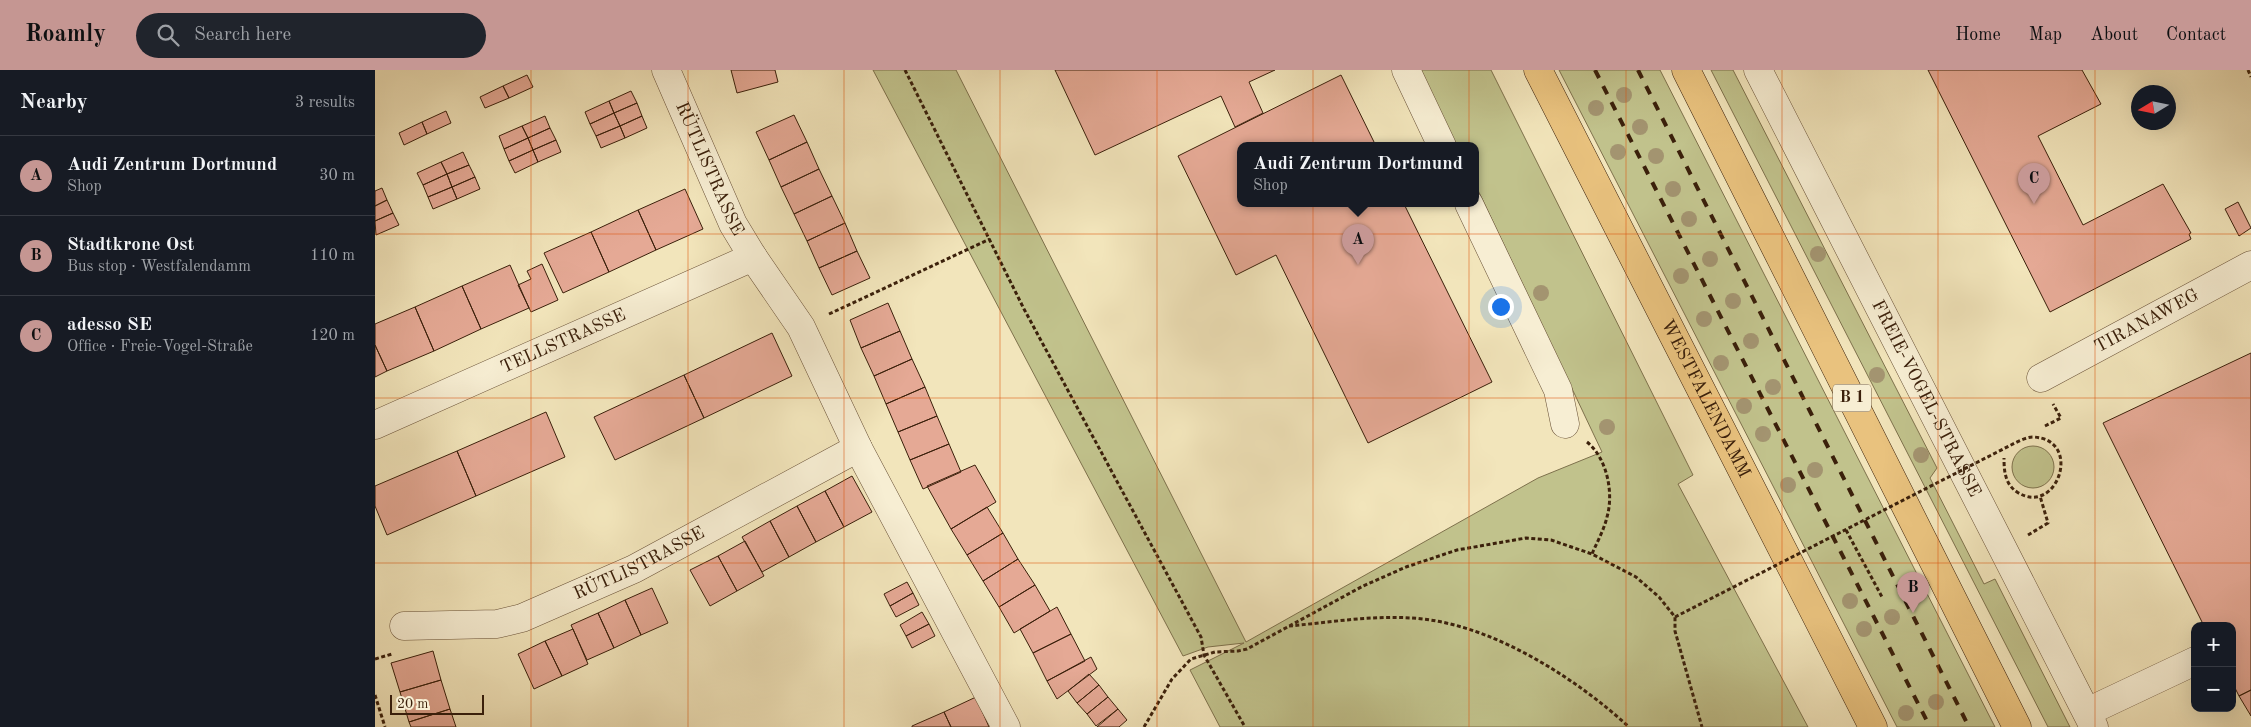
<!DOCTYPE html>
<meta charset="utf-8">
<style>
body{margin:0;font-family:"Old Standard TT",serif;background:#20242c;color:#f1f3f6}
.controls{position:absolute;right:15px;bottom:15px;display:grid;overflow:hidden;border-radius:10px;box-shadow:0 5px 20px #0002}
.controls button{width:45px;height:45px;display:grid;place-items:center;padding:0;border:0;border-bottom:1px solid #363941;background:#171b24;color:#f1f3f6;font:25px sans-serif}
.compass{position:absolute;left:1756px;top:15px;width:45px;height:45px;border-radius:50%;background:#171b24;box-shadow:0 5px 20px #0002;rotate:260deg}
.scale{position:absolute;left:15px;bottom:12px;width:94px;box-sizing:border-box;padding-left:5px;border:2px solid #3b200b;border-top:0;font-size:14px;line-height:18px;white-space:nowrap;color:#3b200b;-webkit-text-stroke:4px #f7eed3;paint-order:stroke}
.you{position:absolute;left:1125px;top:236px;width:18px;height:18px;margin:-12px;border:4px solid #fff;border-radius:50%;background:#1a73e8;box-shadow:0 0 0 8px #1a73e833}
.badge{display:grid;place-items:center;width:32px;height:32px;border-radius:50%;background:#c59692;color:#111;font-size:16px;font-weight:700}
.pin{position:absolute;translate:-50% -41px;filter:drop-shadow(0 1px 2px #0008)}
.pin::after{content:'';position:absolute;top:26px;width:18px;height:15px;background:inherit;clip-path:polygon(0 0,100% 0,50% 100%)}
.popup{position:absolute;left:862px;top:72px;width:242px;height:65px;box-sizing:border-box;display:grid;place-content:center;border-radius:10px;background:#171b24;filter:drop-shadow(0 1px 4px #0005);font-size:16px;white-space:nowrap;color:#9ea1a6}
.popup b{font-size:19px;color:#f1f3f6}
.popup::after{content:'';position:absolute;left:50%;top:100%;margin-left:-10px;border:10px solid transparent;border-top-color:#171b24}
.list{margin:0;padding:0;list-style:none}
h2{display:flex;justify-content:space-between;align-items:center;height:65px;margin:0;padding:0 20px;font-size:21px}
h2 small{font-size:16px;font-weight:400;color:#9ea1a6}
.list li{display:grid;grid-template-columns:32px 1fr auto;gap:15px;align-items:center;box-sizing:border-box;height:80px;padding:0 20px;border-top:1px solid #363941}
.list b{display:block;font-size:19px;white-space:nowrap}
.list p{margin:0;font-size:16px;white-space:nowrap;color:#9ea1a6}
.list em{font-size:16px;font-style:normal;color:#9ea1a6}
.icon{flex:none;width:28px;height:28px;fill:none;stroke:currentColor;stroke-width:2;stroke-linecap:round;stroke-linejoin:round}
.map{position:relative;flex:none;width:1876px;height:657px;overflow:hidden}
header{display:flex;align-items:center;gap:30px;box-sizing:border-box;height:70px;padding:0 25px;background:#c59692;color:#111}
header strong{font-size:24px}
nav{display:flex;gap:28px;margin-inline-start:auto;font-size:18px}
.search{width:350px;height:45px;background:#20242c;display:flex;align-items:center;gap:12px;box-sizing:border-box;padding:0 18px;border-radius:28px;color:#9ea1a6;font-size:19px}
main{display:flex}
aside{flex:1;background:#171b24}
.map>svg:first-child{display:block}
.green{fill:#c1c28c;stroke:#7e714c}
.building{fill:#e5a995;stroke:#3b200b}
.lines{fill:none;stroke-linecap:round;stroke-linejoin:round}
.minor-casing{stroke:#695137;stroke-width:29}
.highway-casing{stroke:#3b200b;stroke-width:29}
.path{stroke:#3b200b;stroke-width:3;stroke-dasharray:4 2.5;stroke-linecap:butt}
.minor{stroke:#f7eed3;stroke-width:28}
.highway{stroke:#e9c27e;stroke-width:28}
.rail{stroke:#3b200b;stroke-width:4;stroke-dasharray:9 9;stroke-linecap:butt}
.path-bridge{stroke:#3b200b;stroke-width:3;stroke-dasharray:4 2.5;stroke-linecap:butt}
.tree{fill:#a39470}
.grid{fill:none;stroke:#df560c;stroke-width:1;stroke-opacity:0.55}
.labels{text-anchor:middle;dominant-baseline:central;stroke-width:4;stroke-linejoin:round;paint-order:stroke}
.shield{fill:#f7eed3;stroke:#735e47;stroke-width:1}
.shield-label{font-size:16px;font-weight:bold;fill:#3b200b}
.street-label{font-size:18px;fill:#3b200b;stroke:#f7eed3}
</style>
<header>
<strong>Roamly</strong>
<div class="search"><svg class="icon" aria-label="search" viewBox="0 0 24 24"><circle cx="10" cy="10" r="6"/><path d="M15 15l6 6"/></svg>Search here</div>
<nav><a>Home</a><a>Map</a><a>About</a><a>Contact</a></nav>
</header>
<main>
<aside>
<h2>Nearby<small>3 results</small></h2>
<ul class="list">
<li><span class="badge">A</span><div><b>Audi Zentrum Dortmund</b><p>Shop</p></div><em>30 m</em></li>
<li><span class="badge">B</span><div><b>Stadtkrone Ost</b><p>Bus stop · Westfalendamm</p></div><em>110 m</em></li>
<li><span class="badge">C</span><div><b>adesso SE</b><p>Office · Freie-Vogel-Straße</p></div><em>120 m</em></li>
</ul>
</aside>
<div class="map">
<svg width="1876" height="657" viewBox="0 0 1876 657">
<rect width="100%" height="100%" fill="#f2e5bb"/>
<filter id="stains"><feTurbulence type="fractalNoise" baseFrequency=".004" numOctaves="4"/><feColorMatrix values="0 0 0 0 .2 0 0 0 0 .09 0 0 0 0 .02 0 0 0 .5 -.17"/></filter>
<radialGradient id="worn" r=".72"><stop offset=".6" stop-color="#630" stop-opacity="0"/><stop offset="1" stop-color="#630" stop-opacity=".3"/></radialGradient>
<path class="green" d="M498 0H581L871 572 1163 408 1227 382 1101 116 1100 76H1082L1045 0H1116L1318 405 1303 414 1433 657H845L815 600 869 573 833 577 808 586Z
M1184 0H1285L1620 657H1522Z
M1336 0H1358L1562 398 1555 408 1609 514 1620 509 1695 657H1673Z
M1637 397a21 21 0 1 1 42 0a21 21 0 1 1-42 0Z"/>
<path class="building" d="M356 0H400L403 12 362 23Z
M680 0H900L874 12 888 43 860 57 846 26 720 85Z
M1553 0H1707L1726 34 1663 66 1708 155 1788 114 1816 163 1814 164 1816 169 1675 242Z
M152 5 158 17 134 28 128 16Z
M966 5 1001 76H866V134H1029L1117 312 993 373 901 185 861 205 803 86Z
M128 16 134 28 110 38 105 27Z
M256 21 262 33 239 43 234 31Z
M234 31 239 43 215 54 210 42Z
M262 33 267 46 245 56 239 43Z
M71 41 76 53 52 64 47 52Z
M239 43 245 56 221 66 215 54Z
M419 45 432 72 394 90 381 62Z
M170 46 175 58 153 68 147 56Z
M267 46 272 58 250 68 245 56Z
M47 52 52 64 29 75 24 63Z
M147 56 153 68 129 79 124 66Z
M245 56 250 68 226 78 221 66Z
M175 58 181 70 158 80 153 68Z
M153 68 158 80 134 91 129 79Z
M181 70 186 82 163 92 158 80Z
M432 72 444 99 406 117 394 90Z
M158 80 163 92 140 103 134 91Z
M88 82 94 95 72 104 66 92Z
M66 92 72 104 48 115 42 103Z
M94 95 100 107 77 117 72 104Z
M444 99 457 126 419 144 406 117Z
M72 104 77 117 53 127 48 115Z
M100 107 105 119 82 129 77 117Z
M77 117 82 129 58 139 53 127Z
M7 118 12 130 0 136V121Z
M310 119 328 159 281 180 263 140Z
M457 126 470 153 432 171 419 144Z
M12 130 18 143 0 151V136Z
M1863 132 1876 158 1864 166 1850 139Z
M263 140 281 180 234 202 216 162Z
M18 143 24 155 1 165 0 151Z
M470 153 482 181 444 198 432 171Z
M216 162 234 202 188 223 169 183Z
M482 181 495 208 457 225 444 198Z
M167 194 183 230 156 242 143 215 156 209 152 201Z
M135 195 154 238 106 259 87 216Z
M87 216 106 259 59 281 40 237Z
M513 233 525 261 486 278 475 250Z
M40 237 59 281 12 301 0 275V254Z
M525 261 537 289 499 306 486 278Z
M397 263 417 306 329 348 309 305Z
M0 275 12 301 0 307Z
M1876 283V620L1864 626 1857 612V556H1829L1728 353Z
M537 289 550 317 511 334 499 306Z
M309 305 329 348 240 390 219 347Z
M550 317 562 346 523 362 511 334Z
M171 342 190 387 101 426 82 381Z
M562 346 574 374 535 390 523 362Z
M574 374 586 402 548 419 535 390Z
M82 381 101 426 12 465 0 436V416Z
M600 395 621 432 576 459 552 416Z
M477 406 497 442 469 457 450 421Z
M450 421 469 457 441 472 422 436Z
M422 436 441 472 414 487 395 451Z
M612 437 628 463 592 485 576 459Z
M395 451 414 487 387 502 367 467Z
M628 463 643 489 608 511 592 485Z
M370 471 389 506 362 521 343 486Z
M343 486 362 521 335 536 315 500Z
M643 489 660 515 624 537 608 511Z
M532 512 538 523 515 536 509 524Z
M660 515 675 541 639 563 624 537Z
M277 518 293 553 266 565 250 530Z
M538 523 544 535 521 547 515 536Z
M250 530 266 565 239 578 223 543Z
M682 537 696 564 658 583 645 559Z
M547 542 554 554 531 566 525 555Z
M223 543 239 578 212 590 196 555Z
M554 554 560 566 537 578 531 566Z
M198 559 213 594 187 606 170 571Z
M696 564 710 591 672 611 658 583Z
M170 571 187 606 159 619 143 584Z
M58 581 66 610 25 622 16 593Z
M716 587 722 599 682 629 672 611Z
M714 604 724 615 702 633 693 621Z
M66 610 75 639 34 652 25 622Z
M724 615 733 627 712 644 702 633Z
M1876 620V646L1864 626Z
M601 627 614 657H576L569 642Z
M733 627 743 639 721 656 712 644Z
M75 639 81 657H36L34 652Z
M743 639 752 650 744 657H722Z
M569 642 576 657H537V656Z"/>
<g class="lines">
<defs>
<g id="minor">
<path id="s1" d="M291 0 358 154 378 187 426 257 483 378 631 657"/>
<path d="M1031 0 1067 76"/>
<path id="s2" d="M1383 0 1719 657"/>
<path d="M1094 134 1183 320 1190 354"/>
<path id="s3" d="M1666 308 1876 195"/>
<path id="s4" d="M0 355 378 187"/>
<path id="s5" d="M29 556 122 554 147 548 259 499 483 378"/>
<path d="M1712 642 1820 591"/>
</g>
<g id="highway">
<path id="s6" d="M1163 0 1498 657"/>
<path d="M1311 0 1642 657"/>
</g>
</defs>
<use href="#minor" class="minor-casing"/>
<use href="#highway" class="highway-casing"/>
<path class="path" d="M530 0 649 239 826 567 829 585 870 657
M1873 0 1876 7
M454 244 615 169
M1670 356 1686 348 1678 334
M1212 372C1232 388 1239 423 1232 447 1229 460 1222 472 1217 484
M1471 460 1507 527
M1653 465 1673 453 1665 426
M914 556C960 552 1009 543 1055 550 1125 560 1203 610 1254 657
M0 589 17 584
M0 625 10 657
M769 657 797 609 816 589 840 582 863 581 872 579 988 516 1031 497 1082 480 1151 468 1176 470 1217 484 1261 507 1284 527 1300 547V561L1327 657"/>
<use href="#minor" class="minor"/>
<use href="#highway" class="highway"/>
<path class="rail" d="M1220 0 1555 657
M1263 0 1594 657"/>
<path class="path-bridge" d="M1300 547 1636 375C1642 372 1651 367 1658 367 1709 369 1682 448 1642 422 1630 414 1629 401 1629 388"/>
</g>
<g class="tree">
<circle cx="1249" cy="25" r="8"/>
<circle cx="1221" cy="38" r="8"/>
<circle cx="1265" cy="57" r="8"/>
<circle cx="1243" cy="82" r="8"/>
<circle cx="1281" cy="86" r="8"/>
<circle cx="1298" cy="119" r="8"/>
<circle cx="1314" cy="149" r="8"/>
<circle cx="1443" cy="184" r="8"/>
<circle cx="1335" cy="189" r="8"/>
<circle cx="1306" cy="206" r="8"/>
<circle cx="1166" cy="223" r="8"/>
<circle cx="1358" cy="231" r="8"/>
<circle cx="1329" cy="249" r="8"/>
<circle cx="1376" cy="271" r="8"/>
<circle cx="1346" cy="293" r="8"/>
<circle cx="1502" cy="305" r="8"/>
<circle cx="1398" cy="317" r="8"/>
<circle cx="1369" cy="336" r="8"/>
<circle cx="1232" cy="357" r="8"/>
<circle cx="1388" cy="364" r="8"/>
<circle cx="1546" cy="385" r="8"/>
<circle cx="1440" cy="400" r="8"/>
<circle cx="1413" cy="415" r="8"/>
<circle cx="1475" cy="531" r="8"/>
<circle cx="1517" cy="547" r="8"/>
<circle cx="1489" cy="559" r="8"/>
<circle cx="1561" cy="632" r="8"/>
<circle cx="1531" cy="643" r="8"/>
</g>
<path class="grid" d="M156 0V657M313 0V657M469 0V657M625 0V657M782 0V657M938 0V657M1094 0V657M1251 0V657M1407 0V657M1563 0V657M1720 0V657M0 164H1876M0 328H1876M0 493H1876"/>
<g class="labels">
<rect class="shield" x="1458" y="314.5" width="38" height="27" rx="4"/>
<g class="shield-label">
<text x="1477" y="328">B 1</text>
</g>
<g class="street-label">
<text stroke="none"><textPath href="#s1" startOffset="108">RÜTLISTRASSE</textPath></text>
<text stroke="none"><textPath href="#s3" startOffset="120">TIRANAWEG</textPath></text>
<text stroke="none"><textPath href="#s4" startOffset="206">TELLSTRASSE</textPath></text>
<text stroke="none"><textPath href="#s6" startOffset="369">WESTFALENDAMM</textPath></text>
<text stroke="none"><textPath href="#s2" startOffset="369">FREIE-VOGEL-STRASSE</textPath></text>
<text stroke="none"><textPath href="#s5" startOffset="248">RÜTLISTRASSE</textPath></text>
</g>
</g>
<rect width="100%" height="100%" filter="url(#stains)"/>
<rect width="100%" height="100%" fill="url(#worn)"/>
</svg>
<div class="controls">
<button>+</button>
<button>−</button>
</div>
<svg class="compass" viewBox="-18 -18 36 36"><path d="M0-13l5 13h-10z" fill="#e53935"/><path d="M0 13l5-13h-10z" fill="#9ea1a6"/></svg>
<div class="scale">20 m</div>
<div class="you"></div>
<div class="pin badge" style="left:983px;top:195px">A</div>
<div class="popup"><b>Audi Zentrum Dortmund</b>Shop</div>
<div class="pin badge" style="left:1538px;top:543px">B</div>
<div class="pin badge" style="left:1659px;top:134px">C</div>
</div>
</main>
